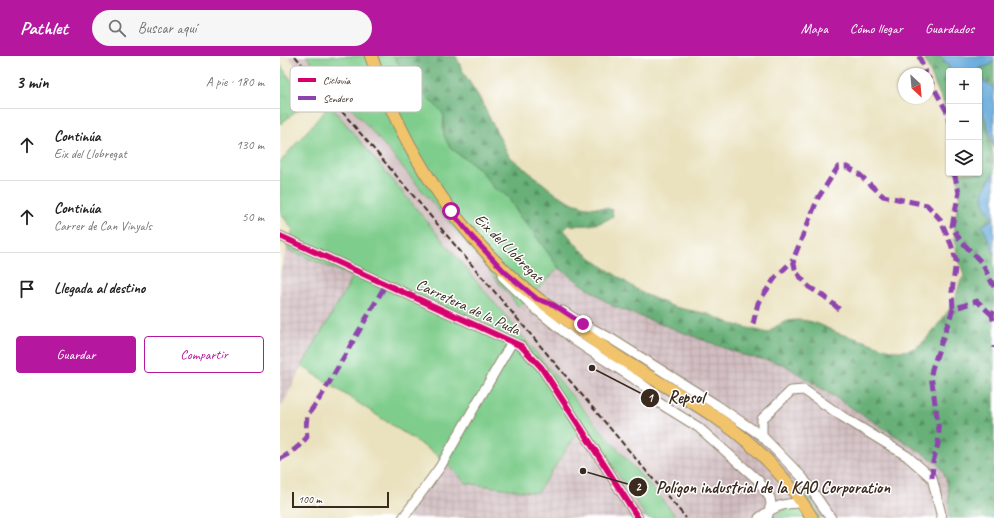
<!DOCTYPE html>
<html lang="es">
<meta charset="utf-8">
<style>
body{margin:0;font-family:Caveat,sans-serif;background:#f6f6f6;color:#202124}
.controls{position:absolute;right:12px;top:12px;display:grid;overflow:hidden;border-radius:4px;box-shadow:0 1px 3px #0004}
.controls button{width:36px;height:36px;display:grid;place-items:center;padding:0;border:0;border-bottom:1px solid #e0e0e0;background:#fff;color:#202124;font:20px sans-serif}
.compass{position:absolute;left:618px;top:12px;width:36px;height:36px;border-radius:50%;background:#fff;box-shadow:0 1px 3px #0004;rotate:154deg}
.scale{position:absolute;left:12px;bottom:10px;width:97px;box-sizing:border-box;padding-left:4px;border:2px solid #3b2a1e;border-top:0;font-size:11px;line-height:14px;white-space:nowrap;color:#3b2a1e;-webkit-text-stroke:3px #fff;paint-order:stroke}
.stop{position:absolute;width:12px;height:12px;margin:-9px;border:3px solid #b5179e;border-radius:50%;background:#fff}
.stop.end{background:#b5179e;border-color:#fff;box-shadow:0 1px 4px #0008}
.list{margin:0;padding:0;list-style:none}
h2{display:flex;justify-content:space-between;align-items:center;height:52px;margin:0;padding:0 16px;font-size:17px}
h2 small{font-size:13px;font-weight:400;color:#757577}
.list li{display:grid;grid-template-columns:26px 1fr auto;gap:12px;align-items:center;box-sizing:border-box;height:72px;padding:0 16px;border-top:1px solid #e0e0e0}
.list b{display:block;font-size:15px;white-space:nowrap}
.list p{margin:0;font-size:13px;white-space:nowrap;color:#757577}
.list em{font-size:13px;font-style:normal;color:#757577}
.actions{display:flex;gap:8px;padding:12px 16px}
.actions a{flex:1;padding:9px 0;border:1px solid #b5179e;border-radius:4px;text-align:center;font-size:14px;color:#b5179e}
.actions .main{background:#b5179e;color:#fff}
.icon{flex:none;width:22px;height:22px;fill:none;stroke:currentColor;stroke-width:2;stroke-linecap:round;stroke-linejoin:round}
.map{position:relative;flex:none;width:714px;height:462px;overflow:hidden}
header{display:flex;align-items:center;gap:24px;box-sizing:border-box;height:56px;padding:0 20px;background:#b5179e;color:#fff}
header strong{font-size:19px}
nav{display:flex;gap:22px;margin-inline-start:auto;font-size:14px}
.search{width:280px;height:36px;background:#f6f6f6;display:flex;align-items:center;gap:10px;box-sizing:border-box;padding:0 14px;border-radius:22px;color:#757577;font-size:15px}
main{display:flex}
aside{flex:1;background:#fff}
.map>svg:first-child{display:block}
.industrial{fill:url(#industrial-grid)}
.railway{fill:#d2bec1}
.grass{fill:#7fcd8c;stroke:#5d7c55}
.forest{fill:url(#forest-firs);stroke:#516d4b}
.park{fill:url(#park-crowns);stroke:#5d7c55}
.water{fill:#66aadb;stroke:#506a7c}
.lines{fill:none;stroke-linecap:round;stroke-linejoin:round}
.minor-casing{stroke:#92866e;stroke-width:11}
.major-casing{stroke:#92866e;stroke-width:14}
.minor{stroke:#fff;stroke-width:9}
.major{stroke:#f1c36a;stroke-width:12}
.rail{stroke:#3b2a1e;stroke-width:2;stroke-dasharray:6 3;stroke-linecap:butt}
.quiet{stroke:#8e44ad;stroke-width:5;stroke-dasharray:10 5;stroke-linecap:butt}
.cycleway-casing{stroke:#fff;stroke-width:8}
.cycleway{stroke:#d6006c;stroke-width:6}
.route{stroke:#b5179e;stroke-width:5}
.labels{text-anchor:middle;dominant-baseline:central;stroke-width:3;stroke-linejoin:round;paint-order:stroke}
.street-label{font-size:16px;fill:#3b2a1e;stroke:#fff}
.key{fill:#fff;stroke:#c4bfbc;stroke-width:1}
.key-label{font-size:11px;fill:#3b2a1e}
.leader{fill:none;stroke:#3b2a1e;stroke-width:1.5}
.callout-dot{fill:#3b2a1e;stroke:#fff;stroke-width:1.5}
.mark-label{font-size:12px;text-anchor:middle;font-weight:bold;fill:#fff}
.callout-label{font-size:17px;text-anchor:middle;font-weight:bold;fill:#3b2a1e;stroke:#fff;stroke-width:3;stroke-linejoin:round;paint-order:stroke}
</style>
<header>
<strong>Pathlet</strong>
<div class="search"><svg class="icon" aria-label="search" viewBox="0 0 24 24"><circle cx="10" cy="10" r="6"/><path d="M15 15l6 6"/></svg>Buscar aquí</div>
<nav><a>Mapa</a><a>Cómo llegar</a><a>Guardados</a></nav>
</header>
<main>
<aside>
<h2>3 min<small>A pie · 180 m</small></h2>
<ul class="list">
<li><svg class="icon" aria-label="ahead" viewBox="0 0 24 24"><path d="M12 20V5M6 11l6-6 6 6"/></svg><div><b>Continúa</b><p>Eix del Llobregat</p></div><em>130 m</em></li>
<li><svg class="icon" aria-label="ahead" viewBox="0 0 24 24"><path d="M12 20V5M6 11l6-6 6 6"/></svg><div><b>Continúa</b><p>Carrer de Can Vinyals</p></div><em>50 m</em></li>
<li><svg class="icon" aria-label="arrive" viewBox="0 0 24 24"><path d="M6 21V4h12l-3 4 3 4H6"/></svg><div><b>Llegada al destino</b></div></li>
</ul>
<div class="actions"><a class="main">Guardar</a><a>Compartir</a></div>
</aside>
<div class="map">
<svg width="714" height="462" viewBox="0 0 714 462">
<defs>
<pattern id="industrial-grid" width="8" height="8" patternUnits="userSpaceOnUse"><rect width="8" height="8" fill="#d2bec1"/><path d="M0 4h8M4 0v8" fill="none" stroke="#b5a3a5"/></pattern>
<pattern id="forest-firs" width="22" height="20" patternUnits="userSpaceOnUse"><rect width="22" height="20" fill="#67b078"/><path d="M5 1l3.5 6h-7zM16 11l3.5 6h-7z" fill="#568f62"/></pattern>
<pattern id="park-crowns" width="20" height="18" patternUnits="userSpaceOnUse"><rect width="20" height="18" fill="#7fcd8c"/><path d="M2 6a3 3 0 1 1 6 0M12 15a3 3 0 1 1 6 0" fill="none" stroke="#6fb078"/></pattern>
</defs>
<rect width="100%" height="100%" fill="#fff"/>
<filter id="ink" filterUnits="userSpaceOnUse"><feTurbulence type="fractalNoise" baseFrequency=".025" numOctaves="2"/><feDisplacementMap in="SourceGraphic" scale="8" xChannelSelector="R" yChannelSelector="G"/><feConvolveMatrix kernelMatrix="1 2 1 2 8 2 1 2 1" color-interpolation-filters="sRGB"/></filter>
<filter id="wash" filterUnits="userSpaceOnUse"><feTurbulence type="fractalNoise" baseFrequency=".012" numOctaves="4" result="noise"/><feDisplacementMap in="SourceGraphic" scale="16" xChannelSelector="R" yChannelSelector="G"/><feGaussianBlur stdDeviation="0.9" result="paint"/><feColorMatrix in="noise" values="0 0 0 0 0 0 0 0 0 0 0 0 0 0 0 0 0 1.4 0 .05"/><feComposite in="paint" operator="in"/></filter>
<g filter="url(#wash)">
<rect width="100%" height="100%" fill="#eae2bf"/>
<path class="industrial" d="M7 193 73 221 22 310 2 350 0 349V217Z
M279 212 331 249 338 252 463 299 503 308 655 405 660 409 663 416 667 430 669 462H541L527 439 492 462H418L239 251Z
M304 366 367 462H119L162 402 257 437Z"/>
<path class="railway" d="M8 0H26L105 90 239 251 418 462H398L309 359Z"/>
<path class="grass" d="M26 0H114L125 19 161 54 164 60 163 73 167 86 171 92 181 100 192 107 202 116 214 132 225 138 230 144 240 161 250 172 279 212 239 251 105 90Z
M50 49 308 359 398 462H367L304 367 257 437 186 427 162 402 22 310 73 221 7 193 13 174 0 156V106Z
M527 439 541 462H492Z"/>
<path class="forest" d="M114 0H176L183 16 199 41 229 100 276 138 293 147 306 151 326 152 332 154 333 160C320 170 305 170 289 169L284 174 301 194 322 210 362 237 394 251 428 258 452 268 488 277C503 262 521 261 541 269 546 271 550 274 555 276 563 279 572 281 581 284 602 290 620 303 641 288 644 287 672 251 673 248 678 238 677 229 684 220L675 189 674 169 680 137 677 117H699V51C708 67 714 98 714 116 713 120 710 124 708 127 699 143 704 148 713 163L702 170 711 188 714 199V462H669C669 443 670 418 655 405L503 308 463 299 338 252 331 249 279 212 250 172 240 161 230 144 225 138 214 132 202 116 192 107 181 100 171 92 164 80V60L161 55 125 19Z
M643 0H660L672 15H669V60Z
M714 4V32L701 24 700 12 710 9Z"/>
<path class="park" d="M0 9 28 46 0 68Z"/>
<path class="water" d="M660 0H714V4L710 9 700 12 702 24 714 32V92L705 61 699 51V15H672Z
M714 116V199L711 188 702 170 713 163C699 139 701 140 714 116Z"/>
</g>
<g filter="url(#ink)">
<g class="lines">
<defs>
<path id="minor" d="M0 180 241 290 261 311 302 374 358 462
M222 220 257 254 294 284 309 294 353 322 371 335 376 345 418 371 478 424 490 442 491 448 487 462
M283 255 303 268 330 282 435 348 482 380 523 422 551 462
M482 380V363L511 335 524 334 563 361 627 400 652 422 662 462
M123 462 160 411 232 286
M479 462C495 450 503 447 523 447"/>
<path id="major" d="M91 0C118 80 163 157 225 215 243 233 263 247 284 262 303 277 322 291 343 304 374 324 407 342 438 363 475 388 508 423 532 462"/>
</defs>
<use href="#minor" class="minor-casing"/>
<use href="#major" class="major-casing"/>
<use href="#minor" class="minor"/>
<use href="#major" class="major"/>
<path class="rail" d="M15 0 406 462"/>
<path class="quiet" d="M639 0 646 18
M648 21 667 56 669 67
M674 117 679 136 672 170 680 184 702 207 714 231
M559 253 544 240 529 231 516 216 513 204 538 142 558 111H568L579 118 603 140 647 149 660 163 671 188 676 204 672 236 673 253
M714 255 712 259 714 268
M473 268 478 247 495 222 513 204
M714 290V292
M0 403C11 397 19 391 27 381L26 371 27 360 42 339 106 228
M652 422 653 406 658 388 659 375 651 319 652 313 673 253 697 245 712 259"/>
<defs>
<path id="cycleway" d="M0 180 241 290 261 311 302 374 358 462"/>
</defs>
<use href="#cycleway" class="cycleway-casing"/>
<use href="#cycleway" class="cycleway"/>
</g>
</g>
<g class="lines" filter="url(#ink)">
<path class="route" d="M171 155 193 182 225 216 257 243 274 249 303 268"/>
</g>
<g class="labels">
<g class="street-label">
<text transform="translate(229 192) rotate(45)">Eix del Llobregat</text>
<text transform="translate(188 251) rotate(25)">Carretera de la Puda</text>
</g>
</g>
<rect x="10" y="10" width="132" height="46" rx="6" class="key"/>
<rect x="18" y="22" width="18" height="4" fill="#d6006c"/>
<rect x="18" y="40" width="18" height="4" fill="#8e44ad"/>
<g class="key-label">
<text x="43" y="28">Ciclovía</text>
<text x="43" y="46">Sendero</text>
</g>
<path class="leader" d="M312 312L370 342M303 415L358 431"/>
<g class="callout-dot">
<circle cx="312" cy="312" r="4"/>
<circle cx="303" cy="415" r="4"/>
<circle cx="370" cy="342" r="10"/>
<circle cx="358" cy="431" r="10"/>
</g>
<g class="mark-label">
<text x="370" y="346">1</text>
<text x="358" y="435">2</text>
</g>
<g class="callout-label">
<text x="406" y="347">Repsol</text>
<text x="493" y="437">Polígon industrial de la KAO Corporation</text>
</g>
</svg>
<div class="controls">
<button>+</button>
<button>−</button>
<button><svg class="icon" aria-label="layers" viewBox="0 0 24 24"><path d="M12 4l9 5-9 5-9-5zM3 14l9 5 9-5"/></svg></button>
</div>
<svg class="compass" viewBox="-18 -18 36 36"><path d="M0-13l5 13h-10z" fill="#e53935"/><path d="M0 13l5-13h-10z" fill="#757577"/></svg>
<div class="scale">100 m</div>
<div class="stop" style="left:171px;top:155px"></div>
<div class="stop end" style="left:303px;top:268px"></div>
</div>
</main>
